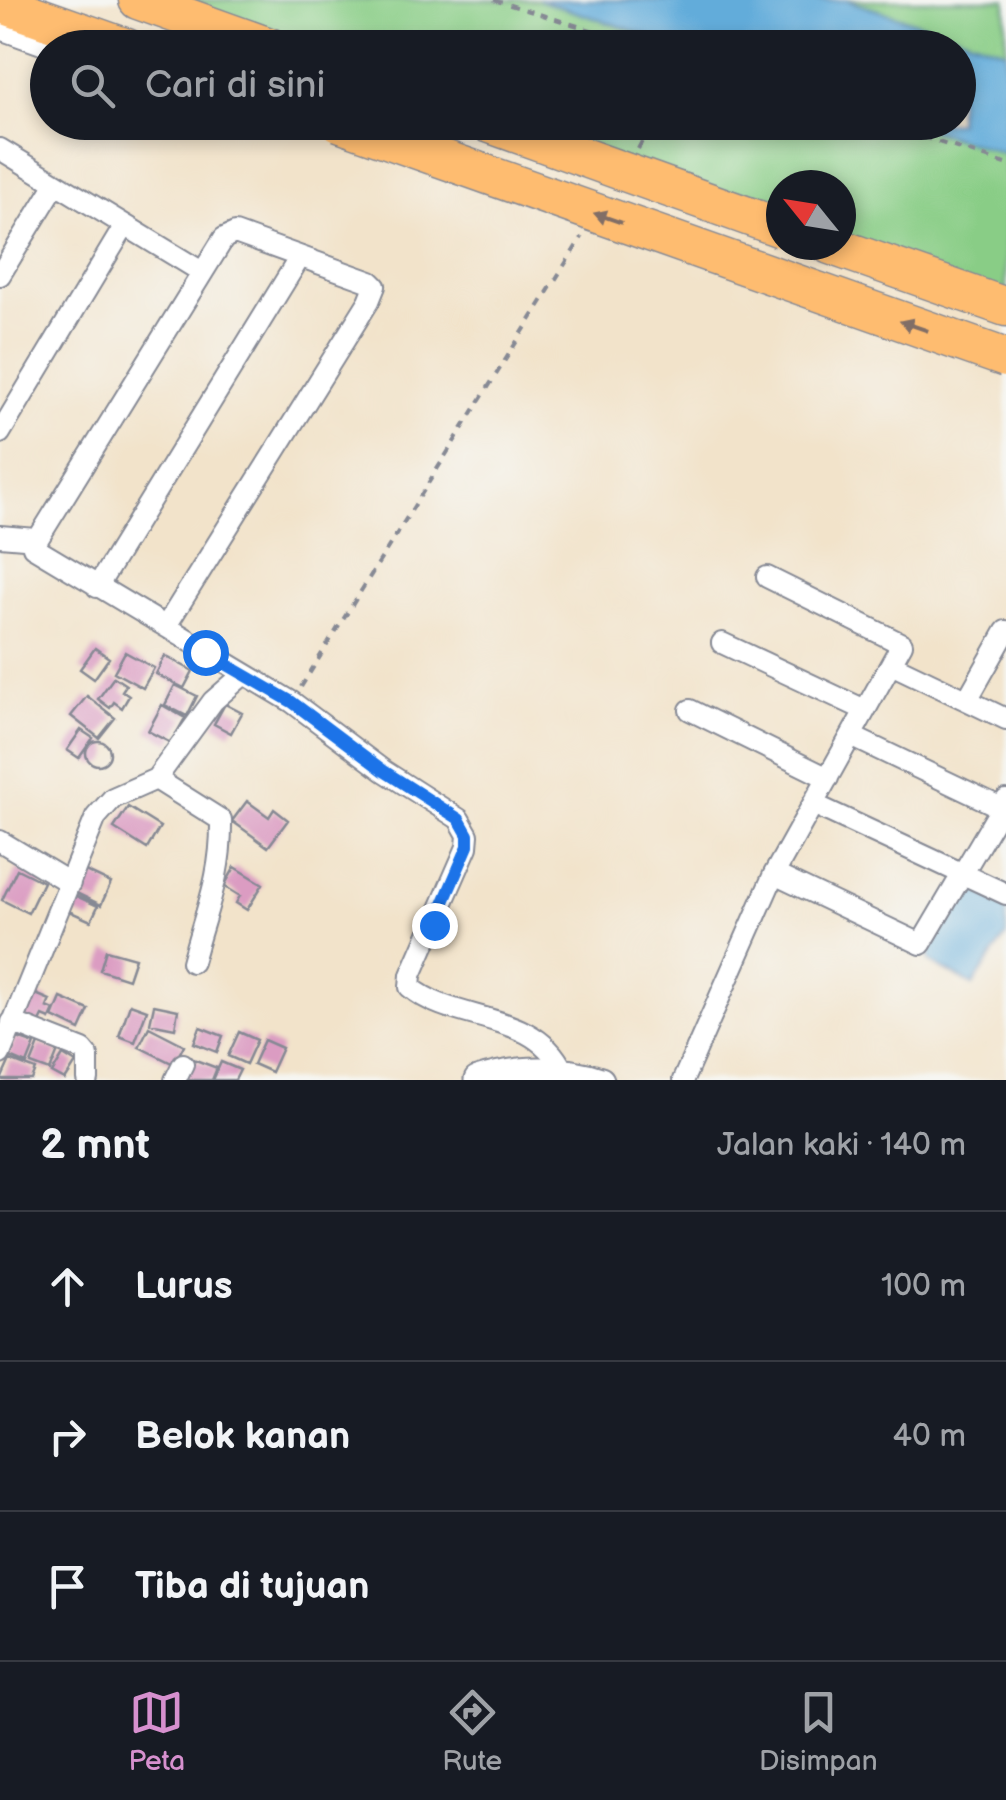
<!DOCTYPE html>
<html lang="id">
<meta charset="utf-8">
<style>
body{margin:0;font-family:"Balsamiq Sans",sans-serif;background:#242831;color:#f1f3f6}
.compass{position:absolute;left:766px;top:170px;width:90px;height:90px;border-radius:50%;background:#171b24;box-shadow:0 5px 15px #0003;rotate:300deg}
.stop{position:absolute;width:30px;height:30px;margin:-22px;border:8px solid #1a73e8;border-radius:50%;background:#fff}
.stop.end{background:#1a73e8;border-color:#fff;box-shadow:0 2px 10px #0008}
.list{margin:0;padding:0;list-style:none}
h2{display:flex;justify-content:space-between;align-items:center;height:130px;margin:0;padding:0 40px;font-size:42px}
h2 small{font-size:32px;font-weight:400;color:#9ea1a6}
.list li{display:grid;grid-template-columns:65px 1fr auto;gap:30px;align-items:center;box-sizing:border-box;height:150px;padding:0 40px;border-top:2px solid #363941}
.list b{display:block;font-size:38px;white-space:nowrap}
.list em{font-size:32px;font-style:normal;color:#9ea1a6}
.icon{flex:none;width:55px;height:55px;fill:none;stroke:currentColor;stroke-width:2;stroke-linecap:round;stroke-linejoin:round}
.map{position:relative;flex:none;width:1006px;height:1080px;overflow:hidden}
.search{position:absolute;background:#171b24;box-shadow:0 5px 15px #0003;left:30px;right:30px;top:30px;height:110px;display:flex;align-items:center;gap:25px;box-sizing:border-box;padding:0 35px;border-radius:55px;color:#9ea1a6;font-size:38px}
.sheet{height:580px;background:#171b24}
nav{display:flex;justify-content:space-around;align-items:center;box-sizing:border-box;height:140px;border-top:2px solid #363941;background:#171b24;font-size:28px;color:#9ea1a6}
nav a{display:grid;justify-items:center;gap:5px}
nav .on{color:#d690ce}
.map>svg:first-child{display:block}
.green{fill:#89cd86;stroke:#527e72;stroke-width:2.5}
.water{fill:#62acda;stroke:#3e6e9c;stroke-width:2.5}
.building{fill:#db9cc2}
.lines{fill:none;stroke-linecap:round;stroke-linejoin:round}
.minor-casing{stroke:#868994;stroke-width:24}
.tertiary-casing{stroke:#868994;stroke-width:29}
.motorway-casing{stroke:#868994;stroke-width:41}
.path{stroke:#868994;stroke-width:4;stroke-dasharray:8 8;stroke-linecap:butt}
.minor{stroke:#fff;stroke-width:20}
.tertiary{stroke:#fff;stroke-width:25}
.motorway{stroke:#febc70;stroke-width:38}
.motorway-bridge-casing{stroke:#868994;stroke-width:41;stroke-linecap:butt}
.motorway-bridge{stroke:#febc70;stroke-width:38}
.oneway{fill:#816e66}
.route{stroke:#1a73e8;stroke-width:12}
</style>
<div class="map">
<svg width="1006" height="1080" viewBox="0 0 1006 1080">
<rect width="100%" height="100%" fill="#f6f6f2"/>
<filter id="ink" filterUnits="userSpaceOnUse"><feTurbulence type="fractalNoise" baseFrequency=".01" numOctaves="2"/><feDisplacementMap in="SourceGraphic" scale="20" xChannelSelector="R" yChannelSelector="G"/><feConvolveMatrix kernelMatrix="1 2 1 2 8 2 1 2 1" color-interpolation-filters="sRGB"/></filter>
<filter id="wash" filterUnits="userSpaceOnUse"><feTurbulence type="fractalNoise" baseFrequency=".0048" numOctaves="4" result="noise"/><feDisplacementMap in="SourceGraphic" scale="40" xChannelSelector="R" yChannelSelector="G"/><feGaussianBlur stdDeviation="2.25" result="paint"/><feColorMatrix in="noise" values="0 0 0 0 0 0 0 0 0 0 0 0 0 0 0 0 0 1.4 0 .05"/><feComposite in="paint" operator="in"/></filter>
<g filter="url(#wash)">
<rect width="100%" height="100%" fill="#f2e3ca"/>
<path class="green" d="M138 0H539L683 47H272Z
M846 0H1006V51Z
M485 123H910L1006 154V307L841 245V185H781V228Z"/>
<path class="water" d="M539 0H846L1006 51V154L910 123 958 122V48L683 47Z
M973 888 1006 908V935L973 985 929 961V952L964 892Z"/>
<g id="blocks">
<path class="building" d="M95 648 109 658 94 679 80 669Z
M125 652 154 668 143 688 114 672Z
M165 656 193 671 184 688 156 674Z
M114 677 126 685 122 691 129 696 122 708 114 702 110 708 98 699Z
M175 685 197 696 187 716 165 705Z
M87 696 115 718 99 738 71 716Z
M225 704 242 713 231 733 214 724Z
M162 705 185 718 171 743 148 731Z
M81 730 93 738 79 758 67 750Z
M86 753a12 12 0 1 1 24 0a12 12 0 1 1-24 0Z
M247 801 269 817 274 809 288 820 268 847 232 821Z
M128 807 160 827 147 849 114 828Z
M235 867 263 884 247 910 236 903 240 896 224 886Z
M17 869 43 882 28 913 2 900Z
M81 869 111 883 101 905 72 891Z
M72 894 98 906 91 921 64 909Z
M106 950 135 958 128 979 100 970Z
M31 992 50 1000 47 1007 54 1010 50 1019 43 1016 38 1026 20 1017Z
M61 998 89 1010 80 1030 53 1017Z
M130 1004 147 1010 135 1042 119 1036Z
M154 1005 178 1010 175 1028 150 1023Z
M149 1027 184 1045 174 1064 139 1047Z
M200 1027 223 1036 217 1052 194 1043Z
M239 1032 257 1040 246 1064 228 1056Z
M15 1037 35 1044 27 1064 8 1056Z
M264 1040 282 1048 271 1072 253 1064Z
M39 1044 58 1051 50 1071 31 1064Z
M63 1055 76 1063 65 1080 52 1073Z
M193 1059 217 1068 212 1080H185Z
M10 1060 36 1070 32 1080H1Z
M221 1062 240 1070 235 1080H213Z"/>
</g>
</g>
<g filter="url(#ink)">
<use href="#blocks" fill-opacity="0" stroke="#868994" stroke-width="2.5"/>
<g class="lines">
<defs>
<path id="minor" d="M0 29 53 48
M0 149 202 272
M0 275 55 185
M0 433 124 227
M0 536 36 539
M97 587 300 257
M166 626 369 301 375 286 371 282 235 233 224 238 33 547 292 702 384 771 459 819 468 835 467 847 411 975 410 987C455 1025 534 1009 563 1071
M722 643 865 710
M891 664 1006 719
M967 700 1006 631
M690 710 828 778
M851 736 1006 810
M156 779 221 820C222 877 206 909 192 962
M813 804 1006 894
M0 841 70 883
M774 874 921 944 1006 800
M12 1022 83 1050 88 1056V1080
M0 1054 96 817 113 798 156 779 213 701 244 674
M175 1080 183 1064
M683 1080 774 874 902 644 767 577"/>
<path id="tertiary" d="M477 1080C518 1067 559 1066 601 1080"/>
<path id="motorway" d="M138 0 272 48
M0 3 127 48
M830 245 1006 307"/>
</defs>
<use href="#minor" class="minor-casing"/>
<use href="#tertiary" class="tertiary-casing"/>
<use href="#motorway" class="motorway-casing"/>
<path class="path" d="M494 0 649 48
M877 122 1006 164
M638 149 652 122
M301 687 582 237"/>
<use href="#minor" class="minor"/>
<use href="#tertiary" class="tertiary"/>
<use href="#motorway" class="motorway"/>
<defs>
<path id="motorway-bridge" d="M339 122 1006 358
M485 122 781 228"/>
</defs>
<use href="#motorway-bridge" class="motorway-bridge-casing"/>
<use href="#motorway-bridge" class="motorway-bridge"/>
</g>
<defs><path id="oneway-solid" d="M-6-.8H1V-3.2L6.5 0L1 3.2V.8H-6Z" transform="scale(2.5)"/></defs>
<g class="oneway">
<use href="#oneway-solid" transform="translate(608 218) rotate(-161)"/>
<use href="#oneway-solid" transform="translate(914 326) rotate(-161)"/>
</g>
</g>
<g class="lines" filter="url(#ink)">
<path class="route" d="M205 652 292 702 384 771 459 819 468 835V846L434 925"/>
</g>
</svg>
<svg class="compass" viewBox="-18 -18 36 36"><path d="M0-13l5 13h-10z" fill="#e53935"/><path d="M0 13l5-13h-10z" fill="#9ea1a6"/></svg>
<div class="stop" style="left:205px;top:652px"></div>
<div class="stop end" style="left:434px;top:925px"></div>
<div class="search"><svg class="icon" aria-label="search" viewBox="0 0 24 24"><circle cx="10" cy="10" r="6"/><path d="M15 15l6 6"/></svg>Cari di sini</div>
</div>
<section class="sheet">
<h2>2 mnt<small>Jalan kaki · 140 m</small></h2>
<ul class="list">
<li><svg class="icon" aria-label="ahead" viewBox="0 0 24 24"><path d="M12 20V5M6 11l6-6 6 6"/></svg><div><b>Lurus</b></div><em>100 m</em></li>
<li><svg class="icon" aria-label="right" viewBox="0 0 24 24"><path d="M7 20v-9h11M14 6l5 5-5 5"/></svg><div><b>Belok kanan</b></div><em>40 m</em></li>
<li><svg class="icon" aria-label="arrive" viewBox="0 0 24 24"><path d="M6 21V4h12l-3 4 3 4H6"/></svg><div><b>Tiba di tujuan</b></div></li>
</ul>
</section>
<nav>
<a class="on"><svg class="icon" aria-label="map" viewBox="0 0 24 24"><path d="M3 6l6-2 6 2 6-2v14l-6 2-6-2-6 2zM9 4v14M15 6v14"/></svg>Peta</a>
<a><svg class="icon" aria-label="directions" viewBox="0 0 24 24"><path d="M12 3l9 9-9 9-9-9zM9 14v-3h6M13 9l2 2-2 2"/></svg>Rute</a>
<a><svg class="icon" aria-label="saved" viewBox="0 0 24 24"><path d="M7 4h10v16l-5-4-5 4z"/></svg>Disimpan</a>
</nav>
